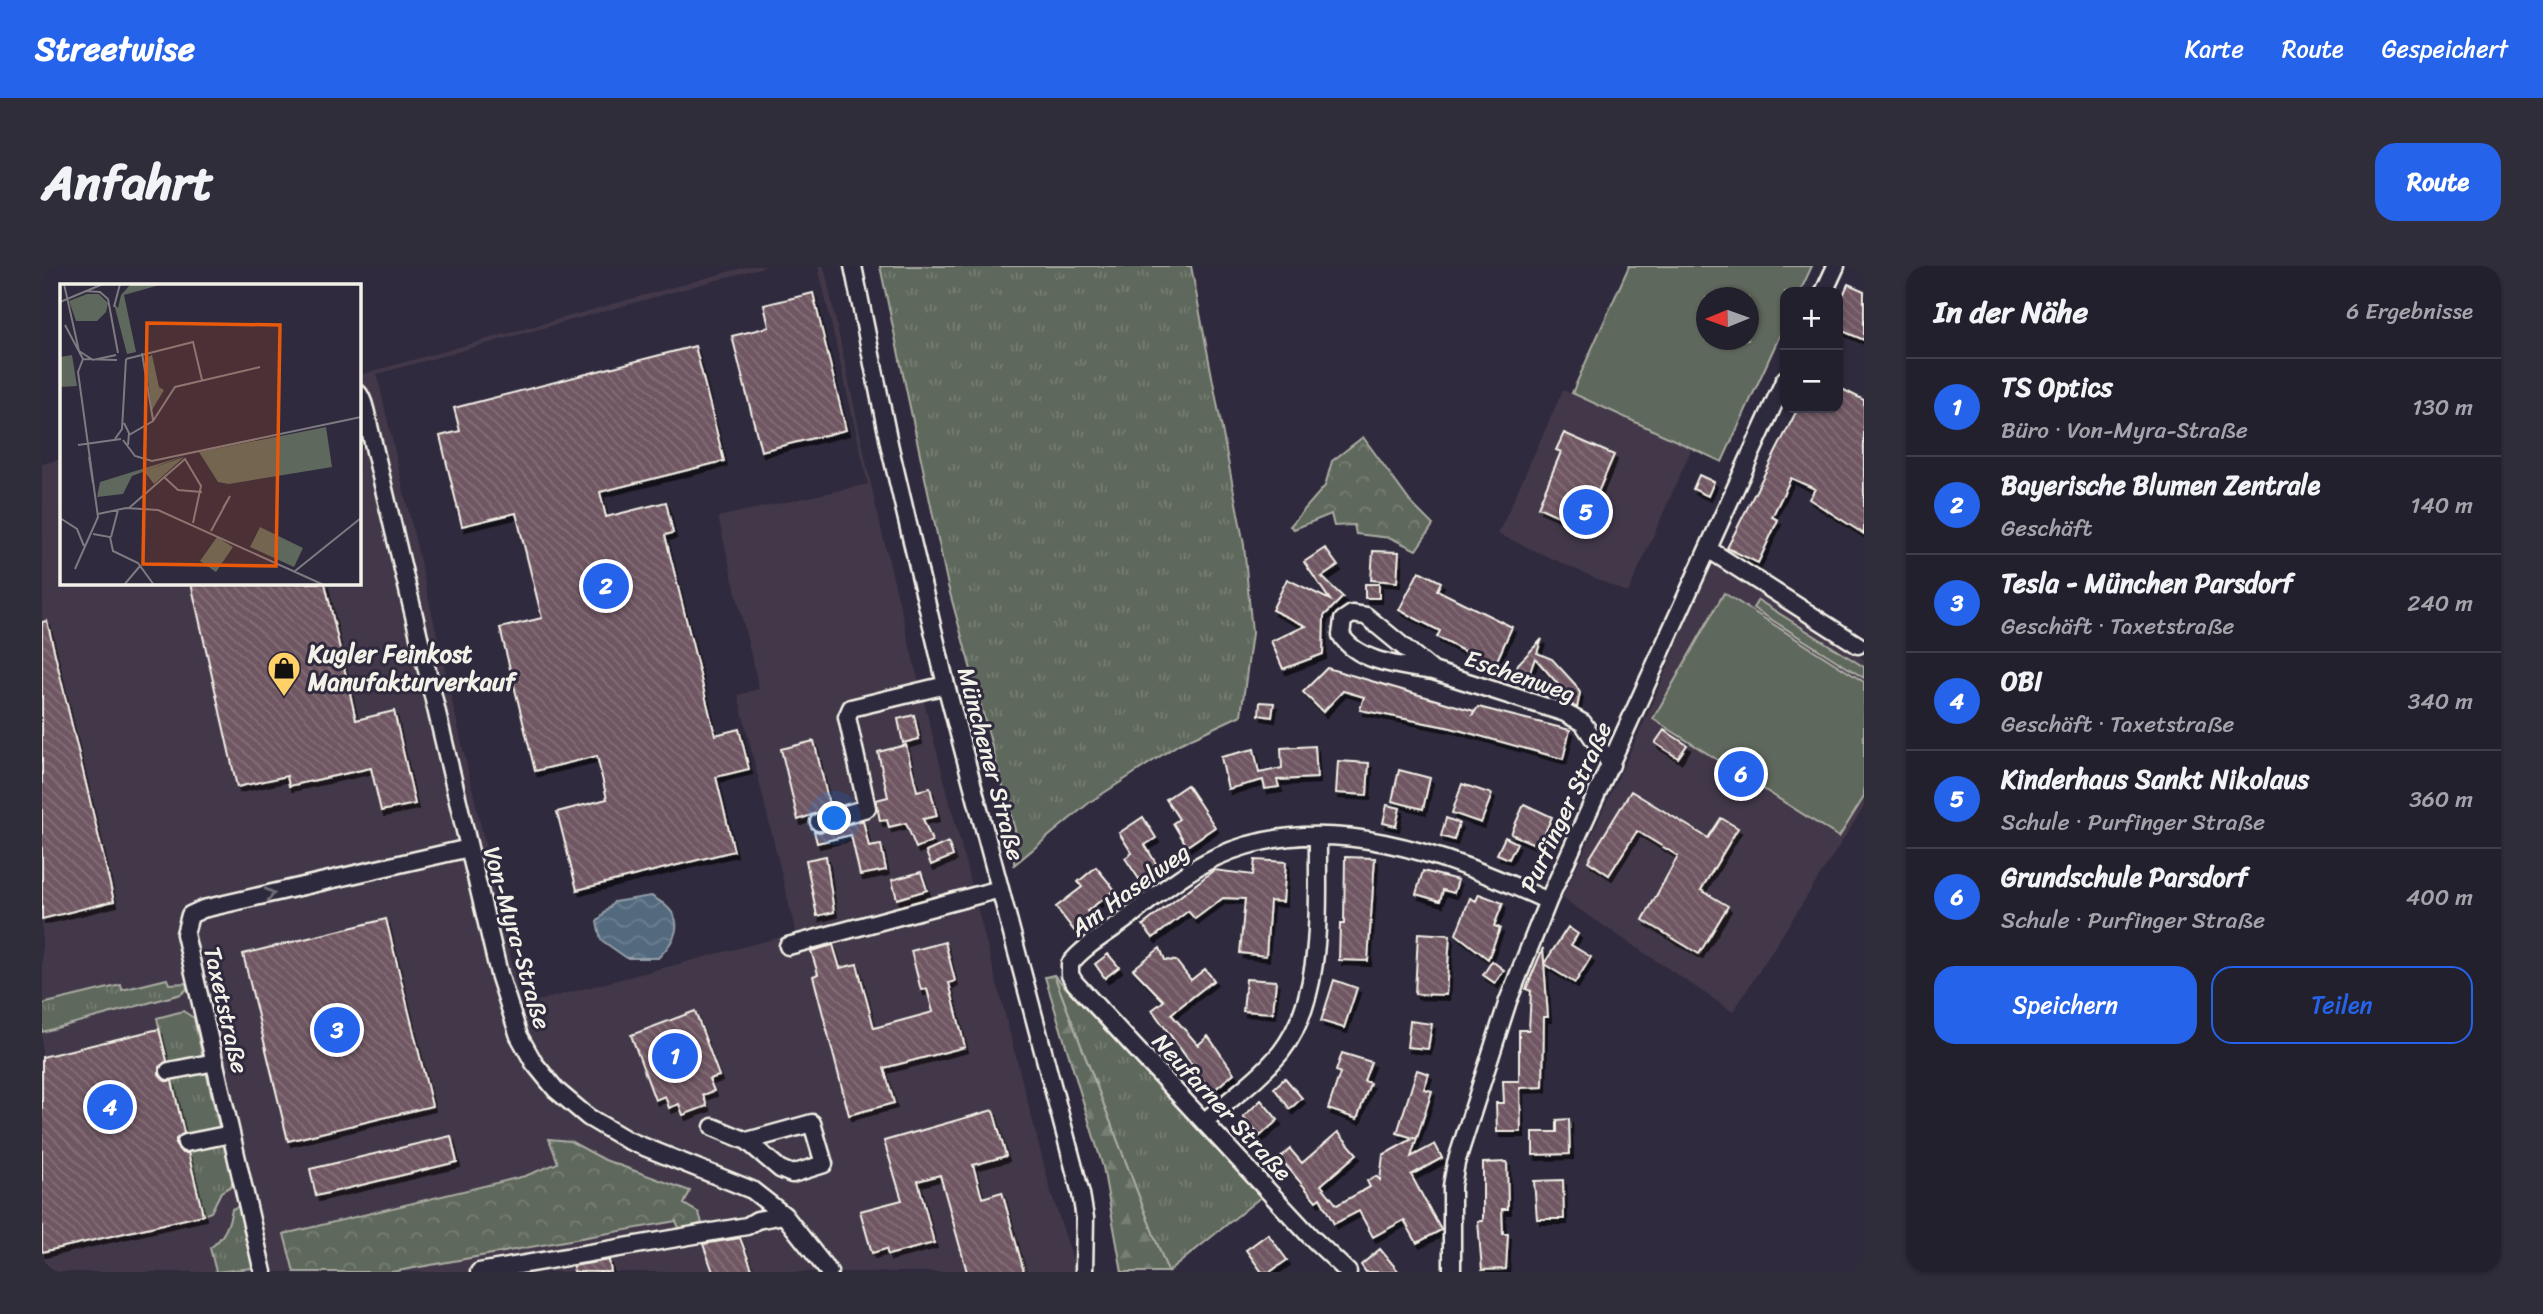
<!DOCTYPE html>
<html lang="de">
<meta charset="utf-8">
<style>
body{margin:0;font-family:Sriracha,sans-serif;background:#2f2d3a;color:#f1f3f6}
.controls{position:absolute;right:21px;top:21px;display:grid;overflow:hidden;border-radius:14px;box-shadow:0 2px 5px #0004}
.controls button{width:63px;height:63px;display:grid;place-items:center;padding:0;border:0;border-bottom:2px solid #403e4a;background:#23202e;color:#f1f3f6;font:35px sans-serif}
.compass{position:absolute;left:1654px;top:21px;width:63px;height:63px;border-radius:50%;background:#23202e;box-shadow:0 2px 5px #0004;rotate:269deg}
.you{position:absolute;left:793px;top:553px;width:24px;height:24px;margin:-18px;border:5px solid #fff;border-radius:50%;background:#1a73e8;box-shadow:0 0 0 10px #1a73e833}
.badge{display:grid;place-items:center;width:46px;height:46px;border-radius:50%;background:#2563eb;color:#fff;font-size:23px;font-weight:700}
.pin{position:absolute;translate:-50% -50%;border:4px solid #fff;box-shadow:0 2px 7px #0006}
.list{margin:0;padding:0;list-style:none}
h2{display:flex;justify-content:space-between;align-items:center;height:91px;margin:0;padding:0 28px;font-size:30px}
h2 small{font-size:23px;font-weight:400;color:#a3a3aa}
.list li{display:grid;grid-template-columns:46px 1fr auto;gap:21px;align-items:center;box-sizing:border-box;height:98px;padding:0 28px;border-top:2px solid #403e4a}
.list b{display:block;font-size:26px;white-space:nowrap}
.list p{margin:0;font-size:23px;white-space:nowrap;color:#a3a3aa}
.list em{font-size:23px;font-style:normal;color:#a3a3aa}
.actions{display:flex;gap:14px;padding:21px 28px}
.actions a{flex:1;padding:16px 0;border:2px solid #2563eb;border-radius:21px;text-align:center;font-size:24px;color:#2563eb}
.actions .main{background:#2563eb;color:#fff}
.map{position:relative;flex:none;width:1822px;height:1006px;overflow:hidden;border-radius:21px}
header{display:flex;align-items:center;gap:42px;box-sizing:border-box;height:98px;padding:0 35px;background:#2563eb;color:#fff}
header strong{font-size:33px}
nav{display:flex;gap:38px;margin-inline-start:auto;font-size:24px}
.intro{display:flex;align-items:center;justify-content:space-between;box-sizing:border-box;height:168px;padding:0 42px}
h1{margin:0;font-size:49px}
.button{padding:18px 32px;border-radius:21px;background:#2563eb;color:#fff;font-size:24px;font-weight:700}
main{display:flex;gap:42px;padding:0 42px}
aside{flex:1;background:#23202e;border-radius:21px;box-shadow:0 2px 5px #0004}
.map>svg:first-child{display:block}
.built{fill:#423848}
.grass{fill:url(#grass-tufts);stroke:#aaaca2;stroke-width:2}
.forest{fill:url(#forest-firs);stroke:#aaaca2;stroke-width:2}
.park{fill:url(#park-crowns);stroke:#aaaca2;stroke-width:2}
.pitch{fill:#5f685c;stroke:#aaaca2;stroke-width:2;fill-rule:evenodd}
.water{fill:url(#water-waves);stroke:#939fa8;stroke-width:2}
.building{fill:url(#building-back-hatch);stroke:#f4f1e8;stroke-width:2;filter:url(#shadow)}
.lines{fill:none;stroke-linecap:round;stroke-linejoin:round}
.minor-casing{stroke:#f4f1e8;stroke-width:21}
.minor{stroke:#2f2a3d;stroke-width:16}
.oneway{stroke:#747079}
.labels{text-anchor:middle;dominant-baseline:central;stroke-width:6;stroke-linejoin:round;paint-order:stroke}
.poi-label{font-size:24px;font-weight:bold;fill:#f4f1e8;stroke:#2f2a3d;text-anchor:start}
.street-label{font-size:24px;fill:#f4f1e8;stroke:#2f2a3d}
.inset-road{fill:none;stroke:#7e7a81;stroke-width:2}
.view{fill:#e8590c;fill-opacity:0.15;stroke:#e8590c;stroke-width:3.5}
.inset-edge{fill:none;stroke:#f4f1e8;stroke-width:3.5}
</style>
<header>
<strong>Streetwise</strong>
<nav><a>Karte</a><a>Route</a><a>Gespeichert</a></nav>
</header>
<div class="intro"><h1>Anfahrt</h1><a class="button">Route</a></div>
<main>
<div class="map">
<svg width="1822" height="1006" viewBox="0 0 1822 1006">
<defs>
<pattern id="grass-tufts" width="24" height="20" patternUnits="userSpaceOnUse" patternTransform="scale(1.75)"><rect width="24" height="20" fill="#5f685c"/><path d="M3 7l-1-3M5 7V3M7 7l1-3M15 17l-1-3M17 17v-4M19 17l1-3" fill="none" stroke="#777e73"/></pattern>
<pattern id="forest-firs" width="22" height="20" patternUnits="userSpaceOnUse" patternTransform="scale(1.75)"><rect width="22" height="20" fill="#5f685c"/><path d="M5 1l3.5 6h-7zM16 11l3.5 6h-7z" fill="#777e73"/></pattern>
<pattern id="park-crowns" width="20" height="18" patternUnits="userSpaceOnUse" patternTransform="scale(1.75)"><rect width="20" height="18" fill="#5f685c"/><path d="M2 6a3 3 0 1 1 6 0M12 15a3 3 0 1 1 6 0" fill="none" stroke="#777e73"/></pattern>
<pattern id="water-waves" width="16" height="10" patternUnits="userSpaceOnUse" patternTransform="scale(1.75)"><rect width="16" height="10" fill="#53697e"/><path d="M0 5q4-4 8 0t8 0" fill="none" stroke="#6c7f90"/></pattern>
<pattern id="building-back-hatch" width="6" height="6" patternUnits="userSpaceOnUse" patternTransform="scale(1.75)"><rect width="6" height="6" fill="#6f5762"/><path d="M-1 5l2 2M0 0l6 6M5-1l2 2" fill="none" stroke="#847078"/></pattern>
<filter id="shadow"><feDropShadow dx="3" dy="5" stdDeviation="0" flood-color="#0009"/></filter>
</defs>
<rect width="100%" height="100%" fill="#2f2a3d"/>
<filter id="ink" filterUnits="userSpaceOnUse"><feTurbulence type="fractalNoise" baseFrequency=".0143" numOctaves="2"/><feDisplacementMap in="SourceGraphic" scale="14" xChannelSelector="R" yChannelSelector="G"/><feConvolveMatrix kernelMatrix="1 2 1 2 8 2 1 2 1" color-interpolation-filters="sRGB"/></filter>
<g filter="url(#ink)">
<path class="built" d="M707 0H725L335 108 480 739 754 667 696 429 717 423 676 251 826 218 776 0H782L835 246 874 405 1009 926 1035 1006H0V198L19 193V317H317V109Z
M1521 124 1650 182 1586 327 1456 268Z
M1671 293 1822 393V541L1691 746 1520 632 1603 454Z"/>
<path class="grass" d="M838 0H1149L1202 279 1210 367 1199 449 1137 478 1048 536 972 599 973 564 906 320Z
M1012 709 1219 931 1126 1006Z
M125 713 127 718 144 717 145 723 139 728 0 766V738L79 719 80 724Z
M141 745 152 752 161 793 126 800 115 752Z
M163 802 178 865 143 872 128 809Z
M180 872 191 914 189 920 179 926 169 946 161 949 145 881Z
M197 940 211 1002 174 1006 168 982C182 972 187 959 190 943Z"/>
<path class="forest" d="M1012 709 1126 1006H1080L1061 901 1003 711Z"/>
<path class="park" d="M1321 171 1369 237 1391 259 1374 284 1349 272 1314 268 1312 259 1292 260 1289 248 1252 263 1248 260 1283 220 1290 195Z
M507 873 528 875 563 894 648 925 642 938 657 947 660 957 638 964 634 955 350 1006H252L242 968 483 910 516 897Z"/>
<path class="pitch" d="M1587 0H1770L1758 26H1743V58L1680 196 1530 127ZM1664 32H1706V74H1664Z
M1682 327 1822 416V531L1797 571 1611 453Z
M1716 334 1822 401V412L1711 342Z"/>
<path class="water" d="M609 630C641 647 642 666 616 692H585L559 674 555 656 572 636Z"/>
<path class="building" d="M1806 18 1822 25V74L1796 63V41Z
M771 27 804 164 719 185 690 70 727 61 722 39Z
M653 80 682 195 558 226 564 251 624 236 631 267 623 269 673 469 697 463 707 503 674 511 692 585 535 624 515 546 565 533 555 490 493 505 458 362 500 352 474 247 420 260 398 170 418 165 412 142Z
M1796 121 1822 134V268L1767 233 1773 223 1749 212 1730 251 1736 254 1716 297 1685 282 1756 142H1796Z
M1522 167 1572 189 1541 261 1496 241 1519 186 1514 184Z
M1657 209 1672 216 1666 230 1651 223Z
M1283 282 1296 300 1280 311 1301 331 1282 350 1281 388 1241 403 1229 375 1264 360 1230 344 1245 313 1288 334 1262 296Z
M1331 285 1357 286 1355 316 1329 314Z
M1377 305 1399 316 1395 324 1470 361 1452 401 1395 371 1398 365 1357 344Z
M149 317H283L314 454 352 445 373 538 339 545 329 502 247 520 245 510 195 521Z
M1323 318H1337V332H1323Z
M5 355 72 635 0 653V356Z
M1500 373 1495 387 1510 393 1533 418 1538 427 1535 442 1524 436 1523 426 1493 392 1482 423 1470 419 1476 398Z
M1285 402 1432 445 1430 450 1436 441 1528 464 1521 493 1409 462 1318 444 1322 431 1301 425 1281 446 1261 426Z
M1218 436 1232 437 1230 451 1217 449Z
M872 449 877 473 861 477 856 453Z
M1622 464 1645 479 1636 492 1613 477Z
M772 475 788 542 756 554 739 483Z
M864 479 875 525 888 522 895 550 881 553 890 575 874 582 864 557 847 561 845 554 838 555 834 534 846 531 836 486Z
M1273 480 1275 512 1235 514 1237 521 1223 523 1221 514 1186 523 1179 491 1212 483 1217 507 1240 502 1239 482Z
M1296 495 1327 497 1325 529 1294 527Z
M1357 504 1388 512 1381 543 1350 535Z
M1420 518 1450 528 1439 557 1410 547Z
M1145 519 1173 561 1145 580 1131 557 1137 553 1124 533Z
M1589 525 1666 572 1679 552 1696 562 1659 624 1686 640 1657 688 1601 654 1636 590 1595 565 1567 609 1546 595Z
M1482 538 1510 551 1497 580 1469 568Z
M1345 539 1358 542 1354 560 1341 557Z
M1101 551 1114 572 1103 579 1116 601 1097 613 1083 592 1090 587 1077 567Z
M1404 552 1417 557 1412 574 1399 570Z
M821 554 827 581 839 579 844 604 818 609 809 569 775 577 772 565 780 566Z
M1463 571 1475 577 1467 593 1455 588Z
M906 576 911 590 889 599 884 586Z
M784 590 792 646 775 650 764 594Z
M1303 591 1333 592 1326 695 1297 694 1298 658H1302Z
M1213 594 1244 596 1241 636 1228 635 1224 690 1198 687 1203 633 1181 632 1153 653 1146 645 1111 672 1101 659 1172 604 1211 609Z
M1054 601 1073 624 1045 645 1052 654 1034 667 1014 641 1040 621 1036 616Z
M1381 605 1416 614 1412 627 1401 624 1398 635 1374 628Z
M879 606 885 624 855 633 850 614Z
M1437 628 1461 637 1452 660 1458 662 1446 693 1414 668 1428 632 1434 635Z
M344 653 390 840 246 875 201 688Z
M1526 661 1536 668 1529 679 1549 691 1533 717 1502 698Z
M1376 667 1408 669 1404 729 1373 728Z
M903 676 913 715 907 717 923 781 842 802 852 837 807 849 771 710 776 708 769 685 791 679 798 702 815 698 832 762 891 746 885 723 879 724 869 685Z
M1118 682 1123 694 1134 695 1149 714 1163 703 1172 714 1129 748 1156 779 1166 770 1192 807 1170 826 1110 744 1122 735 1091 703Z
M1501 682 1506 751H1502L1501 821 1478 822 1479 866H1455L1454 837H1462L1461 815H1477V764H1487L1489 725 1484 723Z
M1066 688 1077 701 1063 712 1053 698Z
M1450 695 1462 704 1453 717 1441 709Z
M1204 713 1234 715 1231 747 1201 745Z
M1292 714 1315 722 1302 762 1279 755Z
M653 745 677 810 667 813 672 825 661 829 665 840 641 849 637 838 627 842 623 830 613 834 589 769Z
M1368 755 1390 758 1386 783 1365 781Z
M117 763 125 795 117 801V808L123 815H130L142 867 134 873V880L140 887H146L161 949 0 986V791Z
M1300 787 1329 796 1322 815 1328 817 1315 853 1286 843 1298 807 1294 805Z
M1375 804 1387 808 1382 823 1390 825 1369 891 1393 878 1400 892 1369 909 1399 964 1375 977 1362 954 1331 971 1317 945 1292 958 1278 932 1274 935 1238 892 1248 883 1260 897 1296 866 1315 888 1279 919 1295 939 1328 921 1325 915 1334 910 1338 914 1341 889 1372 872 1355 867Z
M1243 812 1260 832 1248 843 1232 822Z
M1219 834 1236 854 1218 870 1201 851Z
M951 844 964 890 931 899 940 932 960 926 982 1006H925L898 909 876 915 892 977 846 989 844 983 830 987 818 945 860 934 842 875Z
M1527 853 1528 888 1491 889V866H1515V854Z
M409 870 415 896 274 930 268 903Z
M1465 896 1466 943H1460L1461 968H1466L1464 1003 1440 1004 1436 955H1441V897Z
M1521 914 1522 953H1495L1492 915Z
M1226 968 1245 994 1228 1006H1220L1204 984Z
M698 972 711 1006H671L661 978Z
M1338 983 1357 1006H1324L1319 999Z
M567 994 569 1006H532L531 1000Z"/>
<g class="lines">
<defs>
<path id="minor" d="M811 0 848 182 904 419 1039 928 1043 952 1042 1006
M1782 26 1794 0
M317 128C323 138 328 156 317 164
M323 143 457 708 477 770 492 797 514 824 546 851 585 874 710 924 742 949 787 1006
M1666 283 1816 379
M1391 405C1362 400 1316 397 1299 369L1301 354 1310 348 1324 350 1391 405 1523 447 1541 457 1569 499
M777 556 825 542 805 451 809 442 904 419
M746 680 958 623
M127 805 173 796
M1163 855C1188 833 1218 812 1239 786 1283 729 1275 639 1276 571
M671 861 705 875 738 903 750 908 782 898 770 857 705 875
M144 877 189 868
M221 1006 143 668 148 649 161 643 427 582
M437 1006 705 960 715 954 742 949
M1306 1006 1268 970 1033 717 1028 709V698C1043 678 1072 664 1091 648 1116 627 1144 605 1174 591 1282 541 1405 589 1506 635
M1410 1006V920L1414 897 1466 735 1506 635 1743 113"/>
</defs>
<use href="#minor" class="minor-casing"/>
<use href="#minor" class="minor"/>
</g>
<defs><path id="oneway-chevron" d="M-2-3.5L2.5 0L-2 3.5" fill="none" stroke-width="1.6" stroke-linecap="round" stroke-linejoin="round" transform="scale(1.75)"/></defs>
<use class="oneway" href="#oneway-chevron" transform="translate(228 628) rotate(-13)"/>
</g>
<defs>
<symbol id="shop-pin" viewBox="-11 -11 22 30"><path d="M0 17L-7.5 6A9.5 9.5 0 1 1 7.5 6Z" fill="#ffd166" stroke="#2f2a3d"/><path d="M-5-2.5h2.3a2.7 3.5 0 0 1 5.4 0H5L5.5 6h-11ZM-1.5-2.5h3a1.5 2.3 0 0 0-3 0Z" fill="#111"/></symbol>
</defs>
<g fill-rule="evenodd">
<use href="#shop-pin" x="223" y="383" width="38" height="52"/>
</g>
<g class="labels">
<g class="poi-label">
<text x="266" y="388">Kugler Feinkost<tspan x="266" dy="28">Manufakturverkauf</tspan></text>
</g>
<g class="street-label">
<text transform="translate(1478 410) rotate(19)">Eschenweg</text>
<text transform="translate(949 498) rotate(75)">Münchener Straße</text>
<text transform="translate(1524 541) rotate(-65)">Purfinger Straße</text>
<text transform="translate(1088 624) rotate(-36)">Am Haselweg</text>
<text transform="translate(475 672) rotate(74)">Von-Myra-Straße</text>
<text transform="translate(184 744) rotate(77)">Taxetstraße</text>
<text transform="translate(1180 841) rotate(47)">Neufarner Straße</text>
</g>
</g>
<g transform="translate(18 18)">
<rect width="301" height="301" fill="#2f2a3d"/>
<path d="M103 0 64 11 76 68 67 70 54 20 58 24 61 11 70 1ZM27 10H39L48 19 46 28 37 37H16L9 17ZM12 71 17 102 0 103V73ZM266 143 272 183 169 200 158 198 139 168ZM124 173 94 200 84 187Z" fill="#5f685c"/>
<path d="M124 172 72 192 63 210 37 213 40 198Z" fill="#5f685c"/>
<path d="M92 71 99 103 104 106 92 126 85 74Z" fill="#5f685c"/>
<path d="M200 243 243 264 234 283 190 263ZM157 253 173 263 156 288 140 277Z" fill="#5f685c"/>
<path class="inset-road" d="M4 0 19 67 33 76 56 71M25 7 40 8 48 15 58 69M0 18 43 0M54 23 60 0M5 41 23 75 57 76M82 69 93 136M66 75 133 58 142 96M64 139 69 149 68 161M69 151 93 137 115 103 200 83M55 155 62 145 66 75M63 156 75 172 92 177 301 133M18 161 61 155M29 173 33 199M104 193 118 206 142 208M69 224 125 175 141 202 133 239M38 230 66 224 98 226 264 301M0 234 17 245 24 262M151 247 170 212 163 224M33 250 50 253 53 267 78 279 94 301M51 253 58 226M15 285 38 233 18 88 23 75M235 287 301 234M64 301 80 282"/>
<path class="view" d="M87 39 220 41 216 282 83 280Z"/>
<rect width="301" height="301" class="inset-edge"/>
</g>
</svg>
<div class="controls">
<button>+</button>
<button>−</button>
</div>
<svg class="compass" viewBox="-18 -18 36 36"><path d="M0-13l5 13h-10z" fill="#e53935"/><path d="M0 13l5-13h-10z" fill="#a3a3aa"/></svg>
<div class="you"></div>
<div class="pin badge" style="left:633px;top:790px">1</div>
<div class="pin badge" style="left:564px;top:320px">2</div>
<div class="pin badge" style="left:295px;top:764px">3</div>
<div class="pin badge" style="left:68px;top:841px">4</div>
<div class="pin badge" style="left:1544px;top:246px">5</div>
<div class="pin badge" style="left:1699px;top:508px">6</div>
</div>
<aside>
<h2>In der Nähe<small>6 Ergebnisse</small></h2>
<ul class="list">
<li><span class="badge">1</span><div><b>TS Optics</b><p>Büro · Von-Myra-Straße</p></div><em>130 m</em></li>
<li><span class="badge">2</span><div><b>Bayerische Blumen Zentrale</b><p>Geschäft</p></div><em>140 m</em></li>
<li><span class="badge">3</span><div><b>Tesla - München Parsdorf</b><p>Geschäft · Taxetstraße</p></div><em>240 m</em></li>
<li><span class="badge">4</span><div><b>OBI</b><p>Geschäft · Taxetstraße</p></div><em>340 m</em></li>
<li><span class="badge">5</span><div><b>Kinderhaus Sankt Nikolaus</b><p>Schule · Purfinger Straße</p></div><em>360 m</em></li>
<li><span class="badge">6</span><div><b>Grundschule Parsdorf</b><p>Schule · Purfinger Straße</p></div><em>400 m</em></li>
</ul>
<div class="actions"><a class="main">Speichern</a><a>Teilen</a></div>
</aside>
</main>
